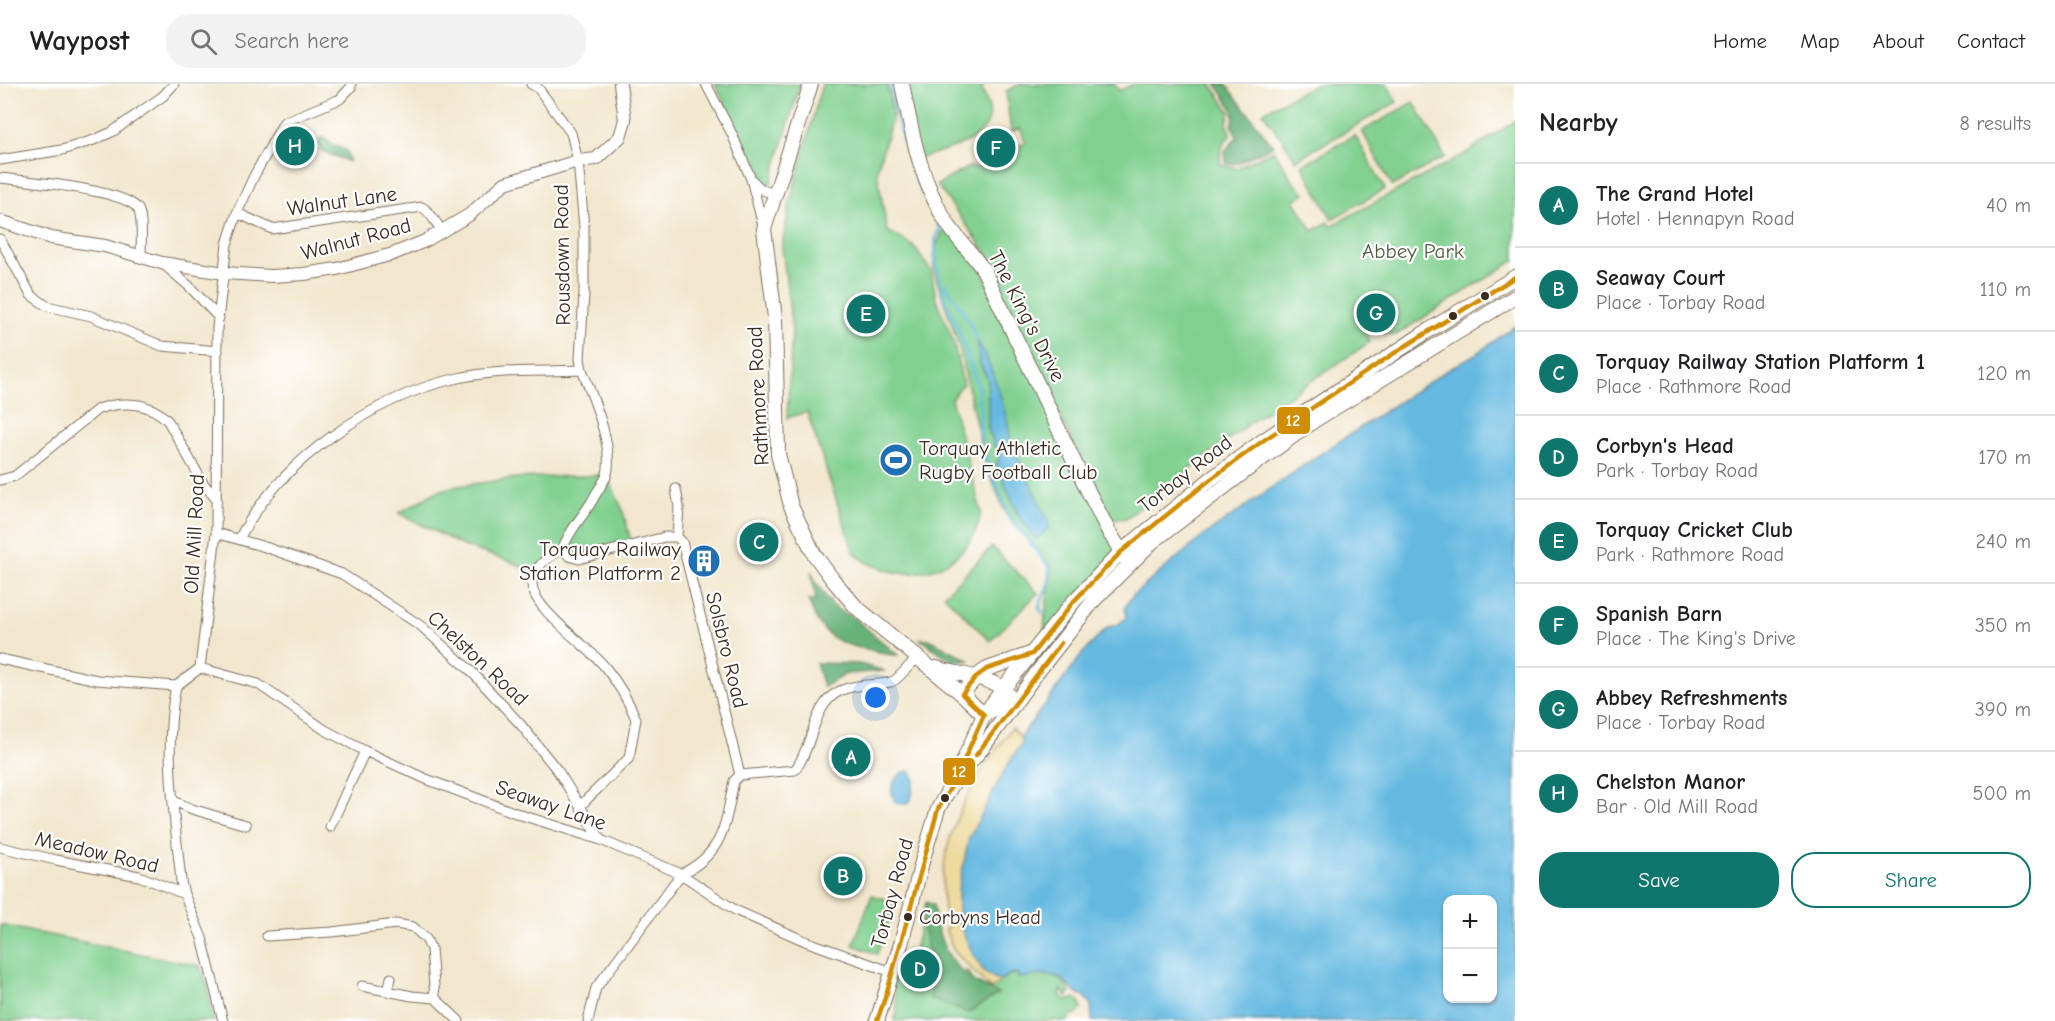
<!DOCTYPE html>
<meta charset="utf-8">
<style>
body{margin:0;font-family:"Comic Neue",sans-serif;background:#f2f2f2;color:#202124}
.controls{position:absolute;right:18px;bottom:18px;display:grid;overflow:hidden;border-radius:12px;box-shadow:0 2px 4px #0004}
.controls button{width:54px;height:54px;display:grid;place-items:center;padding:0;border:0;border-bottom:2px solid #e0e0e0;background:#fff;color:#202124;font:30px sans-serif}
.you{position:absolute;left:876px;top:614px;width:21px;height:21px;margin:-15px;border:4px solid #fff;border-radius:50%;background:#1a73e8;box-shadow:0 0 0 9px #1a73e833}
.badge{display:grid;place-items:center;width:39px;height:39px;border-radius:50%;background:#0f766e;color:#fff;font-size:20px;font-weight:700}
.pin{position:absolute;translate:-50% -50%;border:3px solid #fff;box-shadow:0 2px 6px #0006}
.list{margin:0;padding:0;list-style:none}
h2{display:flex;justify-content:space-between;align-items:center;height:78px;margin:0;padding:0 24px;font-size:26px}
h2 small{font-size:20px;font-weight:400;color:#757577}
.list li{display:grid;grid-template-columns:39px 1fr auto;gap:18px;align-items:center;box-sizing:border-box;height:84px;padding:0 24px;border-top:2px solid #e0e0e0}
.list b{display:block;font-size:22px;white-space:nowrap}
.list p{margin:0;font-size:20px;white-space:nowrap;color:#757577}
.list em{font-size:20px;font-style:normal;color:#757577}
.actions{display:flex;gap:12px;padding:18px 24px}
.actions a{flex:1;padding:14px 0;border:2px solid #0f766e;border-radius:24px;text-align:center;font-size:21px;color:#0f766e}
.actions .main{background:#0f766e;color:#fff}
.icon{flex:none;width:33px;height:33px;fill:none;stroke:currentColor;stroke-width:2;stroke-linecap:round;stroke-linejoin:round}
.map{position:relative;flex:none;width:1515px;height:937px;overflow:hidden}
header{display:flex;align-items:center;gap:36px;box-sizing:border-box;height:84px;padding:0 30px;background:#fff;border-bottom:2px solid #e0e0e0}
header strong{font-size:28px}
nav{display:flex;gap:33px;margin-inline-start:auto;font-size:21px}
.search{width:420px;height:54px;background:#f2f2f2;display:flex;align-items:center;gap:15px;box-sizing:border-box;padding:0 21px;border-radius:24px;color:#757577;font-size:22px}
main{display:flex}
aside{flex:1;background:#fff}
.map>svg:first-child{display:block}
.green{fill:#81d090;stroke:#5e7d57;stroke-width:1.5}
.forest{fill:#68b27a;stroke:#526e4c;stroke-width:1.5}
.sand{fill:#eeda9e;stroke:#94825e;stroke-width:1.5}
.water{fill:#65b9e1;stroke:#507280;stroke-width:1.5;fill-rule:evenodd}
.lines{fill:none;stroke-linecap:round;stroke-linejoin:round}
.stream{stroke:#65b9e1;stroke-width:3}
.street-casing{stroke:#7b6c5c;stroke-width:11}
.secondary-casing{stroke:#7b6c5c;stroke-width:14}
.primary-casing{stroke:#7b6c5c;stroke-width:16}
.street{stroke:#fff;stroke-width:9}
.secondary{stroke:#fff;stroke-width:12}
.primary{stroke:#fff;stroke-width:14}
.bus-1-casing{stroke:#fff;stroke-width:9}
.bus-1{stroke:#d18d06;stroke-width:4.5}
.bus-dot{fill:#3b2a1e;stroke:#fff;stroke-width:2}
.labels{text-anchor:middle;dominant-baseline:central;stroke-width:4.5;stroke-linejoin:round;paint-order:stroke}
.bus-label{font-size:20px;fill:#3b2a1e;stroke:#fff;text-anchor:start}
.street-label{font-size:21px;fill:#3b2a1e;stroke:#fff}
.park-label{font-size:21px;fill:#505c40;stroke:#fff}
.poi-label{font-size:21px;fill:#3b2a1e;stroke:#fff;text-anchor:start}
.line-badge{stroke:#fff;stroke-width:2}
.badge-label{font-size:16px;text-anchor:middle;font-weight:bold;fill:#fff}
</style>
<header>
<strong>Waypost</strong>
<div class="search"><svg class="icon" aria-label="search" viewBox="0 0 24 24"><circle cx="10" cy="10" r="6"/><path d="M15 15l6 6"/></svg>Search here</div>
<nav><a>Home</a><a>Map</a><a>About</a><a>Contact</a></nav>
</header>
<main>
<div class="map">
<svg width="1515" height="937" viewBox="0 0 1515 937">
<rect width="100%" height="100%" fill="#fff"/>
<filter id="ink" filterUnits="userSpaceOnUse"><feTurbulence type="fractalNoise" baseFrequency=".0167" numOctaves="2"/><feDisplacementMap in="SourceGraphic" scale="12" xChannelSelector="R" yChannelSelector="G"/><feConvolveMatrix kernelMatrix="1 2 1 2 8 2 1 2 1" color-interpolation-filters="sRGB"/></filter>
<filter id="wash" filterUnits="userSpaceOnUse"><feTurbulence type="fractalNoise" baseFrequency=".008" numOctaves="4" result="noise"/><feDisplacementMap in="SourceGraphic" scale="24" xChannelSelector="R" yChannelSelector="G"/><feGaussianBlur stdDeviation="1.35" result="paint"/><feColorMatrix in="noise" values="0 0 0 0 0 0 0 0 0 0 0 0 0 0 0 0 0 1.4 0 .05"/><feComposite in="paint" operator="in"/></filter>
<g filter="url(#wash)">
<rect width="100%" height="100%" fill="#f2e7ce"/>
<path class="green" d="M715 0H800L771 100 762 97 758 90Z
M822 0H887L893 31 877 86 887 147 903 155 915 164 931 187 936 214 953 256 963 300 951 315 981 427C976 473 927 500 883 485 871 481 861 477 853 466L807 328 787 334 792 247 782 162 790 118Z
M902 0H983L982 8C1012 54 946 65 918 75Z
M1020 0H1115L1119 7 1133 0H1211L1230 28 1227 39 1231 51C1221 60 1219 68 1221 81L1237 84 1274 66 1294 99 1305 109 1294 116 1313 147 1328 138 1331 142 1465 70 1515 37V176L1396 251 1384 249 1376 239 1364 247 1370 258 1255 335 1126 434 1110 436 987 178 986 168 937 101 970 82 972 85 994 74 996 78 1005 74 1004 69 1026 59 1020 44 1011 48 1006 7Z
M1315 0H1387L1397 18 1296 76 1263 28Z
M1414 18 1445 73 1392 102 1362 47Z
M1355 51 1385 105 1332 135 1302 81Z
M947 139 975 173 1121 468 1044 555 1045 531 1052 484 1007 432 1000 416 984 376 959 262 934 188C932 168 938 156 947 139Z
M606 391 622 424 632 461 579 475 563 465 534 489 514 479 461 461 399 429 436 408 451 403 516 394Z
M992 463 1038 509 990 557 944 511Z
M872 811 896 819 877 870 853 861Z
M922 836 930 876 975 901 965 887 969 888 975 899 991 905C1001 897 1006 889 1019 890L1018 893C1039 892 1062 884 1070 909L1067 913 1061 906 1060 911 1067 917 1075 914 1079 917 1082 924 1077 930 1071 931 1068 937H894L897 928 892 888 914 866Z
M0 841 200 882 208 903 214 937H0Z"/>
<path class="forest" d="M1216 0H1226L1273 62 1238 79 1232 80 1226 79 1225 67 1237 53 1232 41 1234 33 1232 24Z
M322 53 335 62 346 66 350 78 321 67 318 58Z
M811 487C817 501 832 527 848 531L849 530 898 571C891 572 883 569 876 567 837 561 820 553 808 515L810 517 816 515Z
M920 555H929L969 576 954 578Z
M816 579 859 580 885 587 846 590 823 603Z
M926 818 933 821C938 854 945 876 973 897 981 902 990 905 998 910L968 929 930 915V876L922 836Z"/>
<path class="sand" d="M1039 628 1003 895 991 905 954 867 945 845 948 843C927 769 969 700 1012 644L1020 653Z"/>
<path class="water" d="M1515 242V937H1092L1091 921 1085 912C1070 909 1072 903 1062 895 1053 887 1029 893 1018 894L1019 890C1012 888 1005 892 1000 897L984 888 973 870 958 838V806L969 754 1007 682 1022 659 1021 653 1083 569 1108 543 1117 541 1126 534 1125 523 1132 512 1202 453 1314 374 1441 290 1479 268ZM1448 816H1492V914H1448Z
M977 256C990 277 1010 334 1010 358L1005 363V367H1011L1017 372 1049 438V444L1039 453H1034L1017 429 997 382 1000 366 994 362 992 353 988 346V296L979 277Z
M910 687 915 696C909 710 918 723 896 719 888 706 892 697 903 688Z"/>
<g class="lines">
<path class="stream" d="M890 0C897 38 910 92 931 124
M937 135 939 146 936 153 935 172 943 211 958 244 978 304 980 324V348L987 378 1009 432 1049 483V498L1039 523 1042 528
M945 200 969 237 977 256"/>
</g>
</g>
<g filter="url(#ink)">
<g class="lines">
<defs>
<path id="street" d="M531 0 538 4 571 49 578 77 584 143V210L580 275 582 286C592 311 616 367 606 393 602 401 596 409 592 417 582 434 569 446 563 464
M706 0 732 50 751 95 763 142
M0 76 62 66 94 56 112 48 163 12 174 0
M0 94C26 97 125 105 138 125 143 134 141 160 141 171
M753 97C760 105 765 109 777 109
M237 129 272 145 422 123C431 128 436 140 443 148
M0 155 31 211 47 222 91 232 162 262 218 267
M162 179 189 202 219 234
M0 396 15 392 98 325C122 317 149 317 168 337L203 399 217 416
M676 405 679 423 677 453
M216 449 265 463 342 490 421 542 470 586 521 641 558 687 601 756
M239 455C280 377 372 313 458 294 498 285 541 288 582 286
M563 464 569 472 579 475 665 453H677L682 458 740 691
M563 464C551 472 534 481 532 497 530 525 587 560 605 583 617 598 629 618 636 635L629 674 580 722
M0 575 97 596 176 602
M200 584 258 600 325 646 365 667 426 695 521 731 601 756 681 790 735 826 805 857 892 888
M174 717 192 725 246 741
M330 743 365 667
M0 763 56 776 139 792 184 810
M267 852 332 848 396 840 413 843 426 855 431 865 435 914 459 937
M362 902 412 912 435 914
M388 907 391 894
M223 937 202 854 184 810 181 797C175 734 163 665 176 602L200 584 216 449 217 244 227 160 237 129 254 92 284 38 340 15 351 3V0
M588 937 596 904 681 790C725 769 725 739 734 697L740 691 795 686C812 664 812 629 832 612 849 598 872 603 891 598 897 597 911 579 918 573"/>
<path id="secondary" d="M0 137 51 154 105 162 162 179 224 189 272 192 304 190 337 185 393 170 425 157 469 131 505 99 578 77 596 75 620 53 625 36 620 0"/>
<path id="primary" d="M811 0 764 145 775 234 778 370 791 422 814 470 833 496 856 523 962 610 984 631
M902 0C912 49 920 97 947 139 958 156 973 170 984 187L1088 407 1109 448 1126 475
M936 584C955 590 989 593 1003 605 1008 609 1011 616 1014 621L1000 622 985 630
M962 610 977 592 987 585 1030 570
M961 682 984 631 1003 605 1074 517 1121 468 1211 395 1264 356 1423 250 1515 193
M877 937 901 860 923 774 938 725 944 714 955 696 983 663 1036 590 1094 516 1151 459 1248 385 1315 336 1515 213"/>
</defs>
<use href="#street" class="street-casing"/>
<use href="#secondary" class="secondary-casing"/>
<use href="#primary" class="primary-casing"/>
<use href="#street" class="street"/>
<use href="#secondary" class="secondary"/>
<use href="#primary" class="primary"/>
<defs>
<path id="bus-1" d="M976 671 1061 559
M877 937 887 908 938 725 955 696 984 631 962 610 977 592 987 585 1032 570 1074 517 1121 468 1211 395 1264 356 1393 270 1515 193"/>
</defs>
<use href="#bus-1" class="bus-1-casing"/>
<use href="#bus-1" class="bus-1"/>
</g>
</g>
<defs>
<symbol id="stadium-disc" viewBox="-11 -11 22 22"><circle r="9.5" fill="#1f6fb2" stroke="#fff"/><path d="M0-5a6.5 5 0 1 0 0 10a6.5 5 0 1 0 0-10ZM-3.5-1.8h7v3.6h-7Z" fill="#fff"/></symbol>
<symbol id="building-disc" viewBox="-11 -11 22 22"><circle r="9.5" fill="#1f6fb2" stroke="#fff"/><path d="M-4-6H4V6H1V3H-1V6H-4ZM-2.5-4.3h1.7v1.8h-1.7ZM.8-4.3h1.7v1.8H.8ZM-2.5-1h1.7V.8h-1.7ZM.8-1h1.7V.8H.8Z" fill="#fff"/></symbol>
</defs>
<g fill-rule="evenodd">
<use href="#stadium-disc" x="877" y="357" width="38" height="38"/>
<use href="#building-disc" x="685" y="458" width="38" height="38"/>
</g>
<g class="bus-dot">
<circle cx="1485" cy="212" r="5"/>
<circle cx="1453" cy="232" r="5"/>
<circle cx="945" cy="714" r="5"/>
<circle cx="908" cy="833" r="5"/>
</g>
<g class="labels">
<g class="bus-label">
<text x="919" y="833">Corbyns Head</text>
</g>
<g class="street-label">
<text transform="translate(342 117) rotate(-8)">Walnut Lane</text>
<text transform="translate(356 155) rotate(-15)">Walnut Road</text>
<text transform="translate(562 171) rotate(-91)">Rousdown Road</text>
<text transform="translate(1027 232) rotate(63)">The King's Drive</text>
<text transform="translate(758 312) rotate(-93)">Rathmore Road</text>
<text transform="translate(1185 390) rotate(-38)">Torbay Road</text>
<text transform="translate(194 450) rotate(-87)">Old Mill Road</text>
<text transform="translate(727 566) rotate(76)">Solsbro Road</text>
<text transform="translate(478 574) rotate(43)">Chelston Road</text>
<text transform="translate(551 721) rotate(19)">Seaway Lane</text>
<text transform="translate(97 768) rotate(13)">Meadow Road</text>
<text transform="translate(892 809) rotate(-75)">Torbay Road</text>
</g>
<g class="park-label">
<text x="1413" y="167">Abbey Park</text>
</g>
<g class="poi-label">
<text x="919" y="364">Torquay Athletic<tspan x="919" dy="24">Rugby Football Club</tspan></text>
<text x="681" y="465" text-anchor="end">Torquay Railway<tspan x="681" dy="24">Station Platform 2</tspan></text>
</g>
</g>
<g class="line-badge">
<rect x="1276" y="322" width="35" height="29" rx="6" fill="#d18d06"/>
<rect x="942" y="673" width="34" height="29" rx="6" fill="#d18d06"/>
</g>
<g class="badge-label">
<text x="1293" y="342">12</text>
<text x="959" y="693">12</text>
</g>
</svg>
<div class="controls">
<button>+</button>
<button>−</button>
</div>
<div class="you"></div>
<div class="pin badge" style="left:851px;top:673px">A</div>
<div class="pin badge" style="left:843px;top:792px">B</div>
<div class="pin badge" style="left:759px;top:458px">C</div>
<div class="pin badge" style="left:920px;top:885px">D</div>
<div class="pin badge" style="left:866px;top:230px">E</div>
<div class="pin badge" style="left:996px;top:64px">F</div>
<div class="pin badge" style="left:1376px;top:229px">G</div>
<div class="pin badge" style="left:295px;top:62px">H</div>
</div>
<aside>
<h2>Nearby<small>8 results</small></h2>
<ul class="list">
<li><span class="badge">A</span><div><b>The Grand Hotel</b><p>Hotel · Hennapyn Road</p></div><em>40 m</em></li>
<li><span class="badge">B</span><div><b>Seaway Court</b><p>Place · Torbay Road</p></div><em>110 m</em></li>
<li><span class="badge">C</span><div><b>Torquay Railway Station Platform 1</b><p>Place · Rathmore Road</p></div><em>120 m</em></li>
<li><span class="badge">D</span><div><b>Corbyn's Head</b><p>Park · Torbay Road</p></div><em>170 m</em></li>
<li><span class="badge">E</span><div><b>Torquay Cricket Club</b><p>Park · Rathmore Road</p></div><em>240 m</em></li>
<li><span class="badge">F</span><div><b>Spanish Barn</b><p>Place · The King's Drive</p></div><em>350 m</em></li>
<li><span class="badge">G</span><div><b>Abbey Refreshments</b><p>Place · Torbay Road</p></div><em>390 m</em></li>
<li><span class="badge">H</span><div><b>Chelston Manor</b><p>Bar · Old Mill Road</p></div><em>500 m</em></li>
</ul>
<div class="actions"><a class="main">Save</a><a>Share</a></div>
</aside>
</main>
